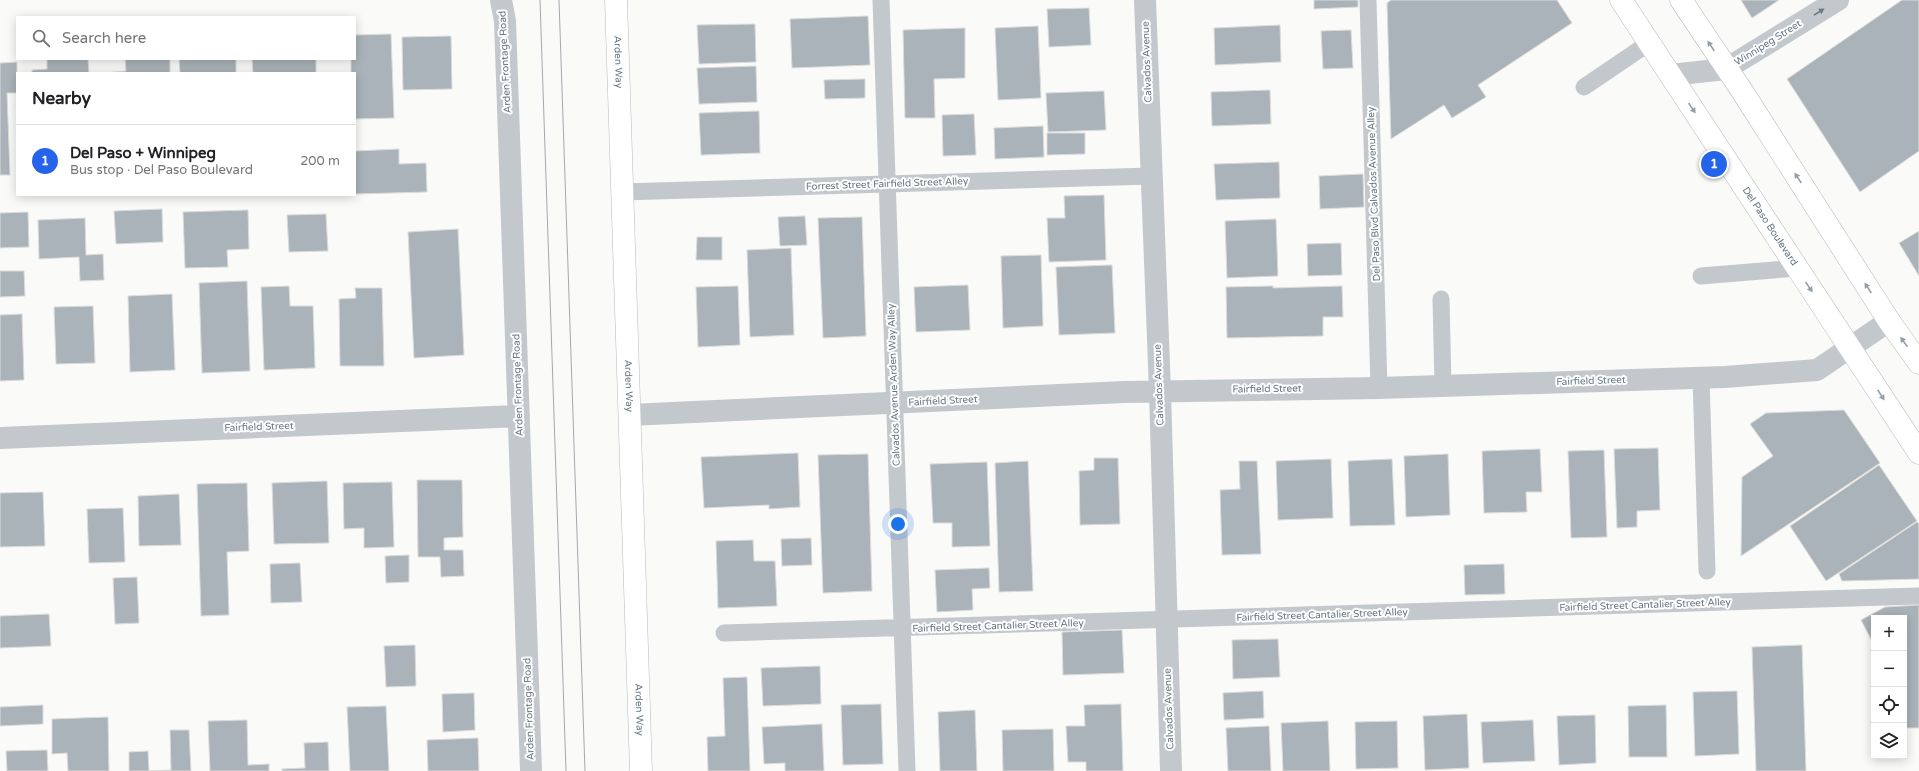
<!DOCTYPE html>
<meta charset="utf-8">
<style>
body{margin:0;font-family:"Varela Round",sans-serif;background:#f2f2f2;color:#202124}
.controls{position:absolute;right:12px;bottom:12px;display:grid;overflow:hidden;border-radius:0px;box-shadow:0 2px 10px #0003}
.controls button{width:36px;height:36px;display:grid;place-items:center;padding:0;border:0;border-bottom:1px solid #e0e0e0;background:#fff;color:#202124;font:20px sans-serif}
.you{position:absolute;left:898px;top:524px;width:14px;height:14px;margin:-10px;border:3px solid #fff;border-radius:50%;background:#1a73e8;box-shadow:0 0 0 6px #1a73e833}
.badge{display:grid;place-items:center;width:26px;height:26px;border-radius:50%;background:#2563eb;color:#fff;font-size:13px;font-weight:700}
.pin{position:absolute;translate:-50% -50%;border:2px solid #fff;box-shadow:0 1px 4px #0006}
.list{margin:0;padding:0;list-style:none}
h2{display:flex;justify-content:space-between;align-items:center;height:52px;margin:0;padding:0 16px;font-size:17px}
h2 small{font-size:13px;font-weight:400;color:#757577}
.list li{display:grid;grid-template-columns:26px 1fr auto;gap:12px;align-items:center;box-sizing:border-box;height:72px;padding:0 16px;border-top:1px solid #e0e0e0}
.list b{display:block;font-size:15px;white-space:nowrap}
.list p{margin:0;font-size:13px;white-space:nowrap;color:#757577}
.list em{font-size:13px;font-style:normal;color:#757577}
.icon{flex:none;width:22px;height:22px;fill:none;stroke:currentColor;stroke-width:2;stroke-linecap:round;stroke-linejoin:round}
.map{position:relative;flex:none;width:1919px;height:771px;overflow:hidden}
.search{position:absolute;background:#fff;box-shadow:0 2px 10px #0003;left:16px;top:16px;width:340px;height:44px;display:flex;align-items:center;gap:10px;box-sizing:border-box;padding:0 14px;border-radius:0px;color:#757577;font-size:15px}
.panel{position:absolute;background:#fff;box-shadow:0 2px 10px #0003;left:16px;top:72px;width:340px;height:124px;border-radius:0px}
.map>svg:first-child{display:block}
.building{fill:#aab3b9;stroke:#dcdcda}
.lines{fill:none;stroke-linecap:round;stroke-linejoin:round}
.secondary-casing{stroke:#b3babf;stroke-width:23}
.primary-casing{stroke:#b5babe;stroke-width:23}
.service{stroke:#c3c8cc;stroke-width:17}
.minor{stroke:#c3c8cc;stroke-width:22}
.secondary{stroke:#fff;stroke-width:22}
.primary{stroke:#fff;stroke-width:22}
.tram{stroke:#a2aab0;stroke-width:1}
.oneway{fill:#6a7a87}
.oneway2{fill:#939fa8}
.labels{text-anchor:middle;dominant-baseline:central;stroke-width:4;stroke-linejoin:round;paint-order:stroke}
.street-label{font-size:10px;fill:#657683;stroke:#fff}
</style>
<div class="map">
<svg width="1919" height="771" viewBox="0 0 1919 771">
<rect width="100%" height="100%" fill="#fafaf8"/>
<path class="building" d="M1314 0H1358V7L1314 9Z
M1391 0H1557L1572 23 1478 85 1486 97 1452 118 1444 105 1391 139 1387 3Z
M1741 0H1779L1752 18Z
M1902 0H1919V151L1860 192 1787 79Z
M1089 8 1091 45 1049 47 1047 9Z
M868 16 870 65 792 68 790 19Z
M755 24 756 62 699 64 697 25Z
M1280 25 1281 62 1215 65 1214 28Z
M1038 26 1041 98 998 100 995 28Z
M965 28V78L934 79 935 118H905L903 30Z
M1351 30 1353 68 1323 69 1321 31Z
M391 34 394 118 355 119V73H351V59H355V35Z
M451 36 452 89 403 90 402 37Z
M47 59H88L89 73H32V70L47 69Z
M125 59H170V73H105L126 71Z
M179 59H236V73H180Z
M252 59H316V73H253Z
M17 62V93H7L10 175H0V63Z
M756 66 757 102 699 104 697 68Z
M865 79V98L825 99 824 80Z
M1270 90 1271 124 1212 126 1211 92Z
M1104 91 1106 130 1048 132 1046 93Z
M759 111 760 153 701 155 699 113Z
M974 114 976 155 943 156 942 115Z
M1043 126 1044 157 995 159 994 128Z
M1047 133H1085V154L1047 155Z
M399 149V164L426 163 427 192 355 194V151Z
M1279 162 1280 198 1216 200 1214 164Z
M1363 174 1364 207 1320 209 1319 176Z
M1104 195 1106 260 1049 262 1047 218H1065L1064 196Z
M162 209 163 242 116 244 114 211Z
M248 210 249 249 227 250 228 267 185 268 183 212Z
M28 212 29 247 0 248V213Z
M326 214 328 251 289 252 287 215Z
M805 216 807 245 780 246 778 217Z
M862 217 866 336 823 338 818 218Z
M85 218 86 255 103 254 104 280 80 281 79 257 39 259 38 220Z
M1276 219 1278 276 1227 278 1225 221Z
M458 229 464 355 414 358 408 232Z
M1919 231V276L1899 243Z
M697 237H722V260H696Z
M1341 243 1342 275 1308 276 1307 244Z
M791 248 794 335 750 337 747 250Z
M1041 255 1043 326 1003 328 1001 256Z
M1112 265 1115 333 1059 335 1056 267Z
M0 271H24L25 296 0 297Z
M247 281 250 371 202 373 199 283Z
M968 285 970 330 916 332 914 287Z
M289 286 290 306H313L315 368 264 370 261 287Z
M738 286 740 345 698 347 696 287Z
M1273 286V288L1342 286 1343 317H1323V336L1227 338 1226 287Z
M355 288H382L384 366H340L339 299 356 298Z
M172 294 175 370 130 372 128 296Z
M93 306 95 363 56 364 54 307Z
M22 314 24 380 0 381V315Z
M1844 410 1880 463 1741 556 1742 477 1773 456 1750 424 1766 413Z
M1658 448 1660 510 1637 511V527L1617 528 1614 449Z
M1540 449 1542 492H1526L1527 512 1484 513 1482 451Z
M1604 450 1607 537 1571 538 1568 451Z
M798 453 800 507 769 509V505L704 508 701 457Z
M868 454 872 591 823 593 818 455Z
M1448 454 1450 515 1406 517 1404 456Z
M1094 458H1118L1120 524 1080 525 1079 471 1094 470Z
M1331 459 1333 518 1278 520 1276 461Z
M1392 459 1395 525 1350 526 1348 461Z
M1028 461 1033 591 999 592 995 463Z
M1239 461H1257L1261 554 1222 555 1220 490 1240 489Z
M987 462 990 546 952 547V523H933L930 464Z
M1879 465 1917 521 1826 581 1790 526Z
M417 480H462L463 537 444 538V550H463L464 576 441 577 440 557H418Z
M327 481 329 543 274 544 272 483Z
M392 482 394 547 364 548V528L344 529 343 483Z
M247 483 249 551 227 552 229 615 201 616 197 484Z
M43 492 45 546 0 547V493Z
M179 494 181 545 139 546 138 496Z
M123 508 125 562 89 563 87 509Z
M1917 522 1919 524V579L1842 581 1839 574Z
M811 538 812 565 782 566 781 539Z
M753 540 754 561H775L777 606 718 608 716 541Z
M409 555V582L386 583 385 556Z
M300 563 302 602 271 603 270 564Z
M1504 564 1505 594 1465 595 1464 565Z
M989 568 990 588 972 589 973 610 937 612 935 570Z
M137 577 139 623 115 624 113 578Z
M1919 605V728H1904V618H1874V645L1861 620 1885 607Z
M49 614 51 646 0 648V616Z
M1122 630 1124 673 1063 675 1062 632Z
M1278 639 1280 677 1233 679 1232 640Z
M415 645 416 686 386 687 384 646Z
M1802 645 1806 771H1756L1752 647Z
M820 666 821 704 763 706 761 668Z
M747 677 750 771H708L707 737 725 736 723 678Z
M1263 691 1264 718 1224 720 1223 693Z
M1737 691 1739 754 1695 756 1693 692Z
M474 693 475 730 443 732 442 694Z
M881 704 883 764 843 765 841 705Z
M1121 704 1123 771H1086V762H1068L1066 726H1085L1084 705Z
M43 705V724L0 726V707Z
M1666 705 1667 757H1629L1628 706Z
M386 706 389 771H350L347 707Z
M975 710 977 771H940L938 712Z
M1467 714 1469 768 1425 770 1423 716Z
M1595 715 1596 763 1559 765 1557 716Z
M108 717 109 771H68L67 753 52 754V719Z
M247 720 248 765 269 764V771H210L208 721Z
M1533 720 1535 761 1483 763 1481 722Z
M1328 721 1330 771H1283L1281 723Z
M1397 721 1398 768 1356 769 1355 722Z
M822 724 824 771H785V763L764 764 762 727Z
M1269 726 1271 771H1228L1226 728Z
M1053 729 1054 771H1003L1002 730Z
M170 730H189L191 771H129V752L148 751 149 771 171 770Z
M478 738 479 771H428L427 740Z
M328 742 329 771H282V769L305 768 304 743Z
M47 750 48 771H7L6 751Z"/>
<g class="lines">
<defs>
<g id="secondary">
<path id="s1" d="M1621 0 1919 453"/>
<path d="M1681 0 1742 91 1889 321 1919 363"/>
</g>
<g id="primary">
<path id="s2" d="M616 0 641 771"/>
</g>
</defs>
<use href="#secondary" class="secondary-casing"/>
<use href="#primary" class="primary-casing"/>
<path class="service" d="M881 0 907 771
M1368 0 1379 388
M1584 87 1649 43
M622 192 1151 176
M1701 276 1797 268
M1441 299 1443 386
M1701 378 1707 571
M724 633 1919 596"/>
<path class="minor" d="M501 0 505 21 531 771
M1145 0 1160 391 1171 771
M1670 75 1726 69 1838 0
M630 415 1124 392 1379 388 1725 377 1817 370 1889 321
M0 438 519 416"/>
<use href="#secondary" class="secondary"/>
<use href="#primary" class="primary"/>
<path class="tram" d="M540 0 566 771
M559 0 585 771"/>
</g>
<defs><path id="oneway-solid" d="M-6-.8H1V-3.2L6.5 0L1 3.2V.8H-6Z"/></defs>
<use class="oneway" href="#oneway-solid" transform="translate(1819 12) rotate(-32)"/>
<g class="oneway2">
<use href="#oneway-solid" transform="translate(1711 46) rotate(-124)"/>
<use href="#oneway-solid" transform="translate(1692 108) rotate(56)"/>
<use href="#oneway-solid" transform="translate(1798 178) rotate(-123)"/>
<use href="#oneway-solid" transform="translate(1809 287) rotate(56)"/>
<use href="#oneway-solid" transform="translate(1868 288) rotate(-123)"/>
<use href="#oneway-solid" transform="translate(1904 342) rotate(-125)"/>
<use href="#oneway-solid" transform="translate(1881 395) rotate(57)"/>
</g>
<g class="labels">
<g class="street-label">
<text transform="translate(1768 43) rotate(-32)">Winnipeg Street</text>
<text transform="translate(505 62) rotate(-93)">Arden Frontage Road</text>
<text stroke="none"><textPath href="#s2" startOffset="62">Arden Way</textPath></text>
<text transform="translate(1147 62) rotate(-92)">Calvados Avenue</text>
<text transform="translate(887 184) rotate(-2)">Forrest Street Fairfield Street Alley</text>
<text transform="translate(1374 194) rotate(-92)">Del Paso Blvd Calvados Avenue Alley</text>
<text stroke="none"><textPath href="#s1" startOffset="271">Del Paso Boulevard</textPath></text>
<text transform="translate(1591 381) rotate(-2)">Fairfield Street</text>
<text transform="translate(518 385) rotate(-92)">Arden Frontage Road</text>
<text transform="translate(894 385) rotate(-92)">Calvados Avenue Arden Way Alley</text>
<text transform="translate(1159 385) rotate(-92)">Calvados Avenue</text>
<text stroke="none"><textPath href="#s2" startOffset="386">Arden Way</textPath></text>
<text transform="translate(1267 389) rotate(-1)">Fairfield Street</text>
<text transform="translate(943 401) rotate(-3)">Fairfield Street</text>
<text transform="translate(259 427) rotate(-2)">Fairfield Street</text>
<text transform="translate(1645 605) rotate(-2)">Fairfield Street Cantalier Street Alley</text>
<text transform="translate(1322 615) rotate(-2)">Fairfield Street Cantalier Street Alley</text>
<text transform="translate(998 626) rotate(-2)">Fairfield Street Cantalier Street Alley</text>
<text transform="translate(529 709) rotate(-92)">Arden Frontage Road</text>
<text stroke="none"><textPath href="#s2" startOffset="710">Arden Way</textPath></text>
<text transform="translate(1169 709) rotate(-92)">Calvados Avenue</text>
</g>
</g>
</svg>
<div class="controls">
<button>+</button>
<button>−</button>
<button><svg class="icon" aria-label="locate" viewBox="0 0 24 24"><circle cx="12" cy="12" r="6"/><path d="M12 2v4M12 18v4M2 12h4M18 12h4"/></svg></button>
<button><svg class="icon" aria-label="layers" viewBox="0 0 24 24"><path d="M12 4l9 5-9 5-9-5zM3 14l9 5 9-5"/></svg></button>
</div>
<div class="you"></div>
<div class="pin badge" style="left:1714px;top:164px">1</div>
<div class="search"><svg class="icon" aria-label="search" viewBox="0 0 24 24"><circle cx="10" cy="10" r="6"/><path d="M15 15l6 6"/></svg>Search here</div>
<section class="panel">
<h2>Nearby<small></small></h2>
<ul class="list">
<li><span class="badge">1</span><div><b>Del Paso + Winnipeg</b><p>Bus stop · Del Paso Boulevard</p></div><em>200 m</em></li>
</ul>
</section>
</div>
